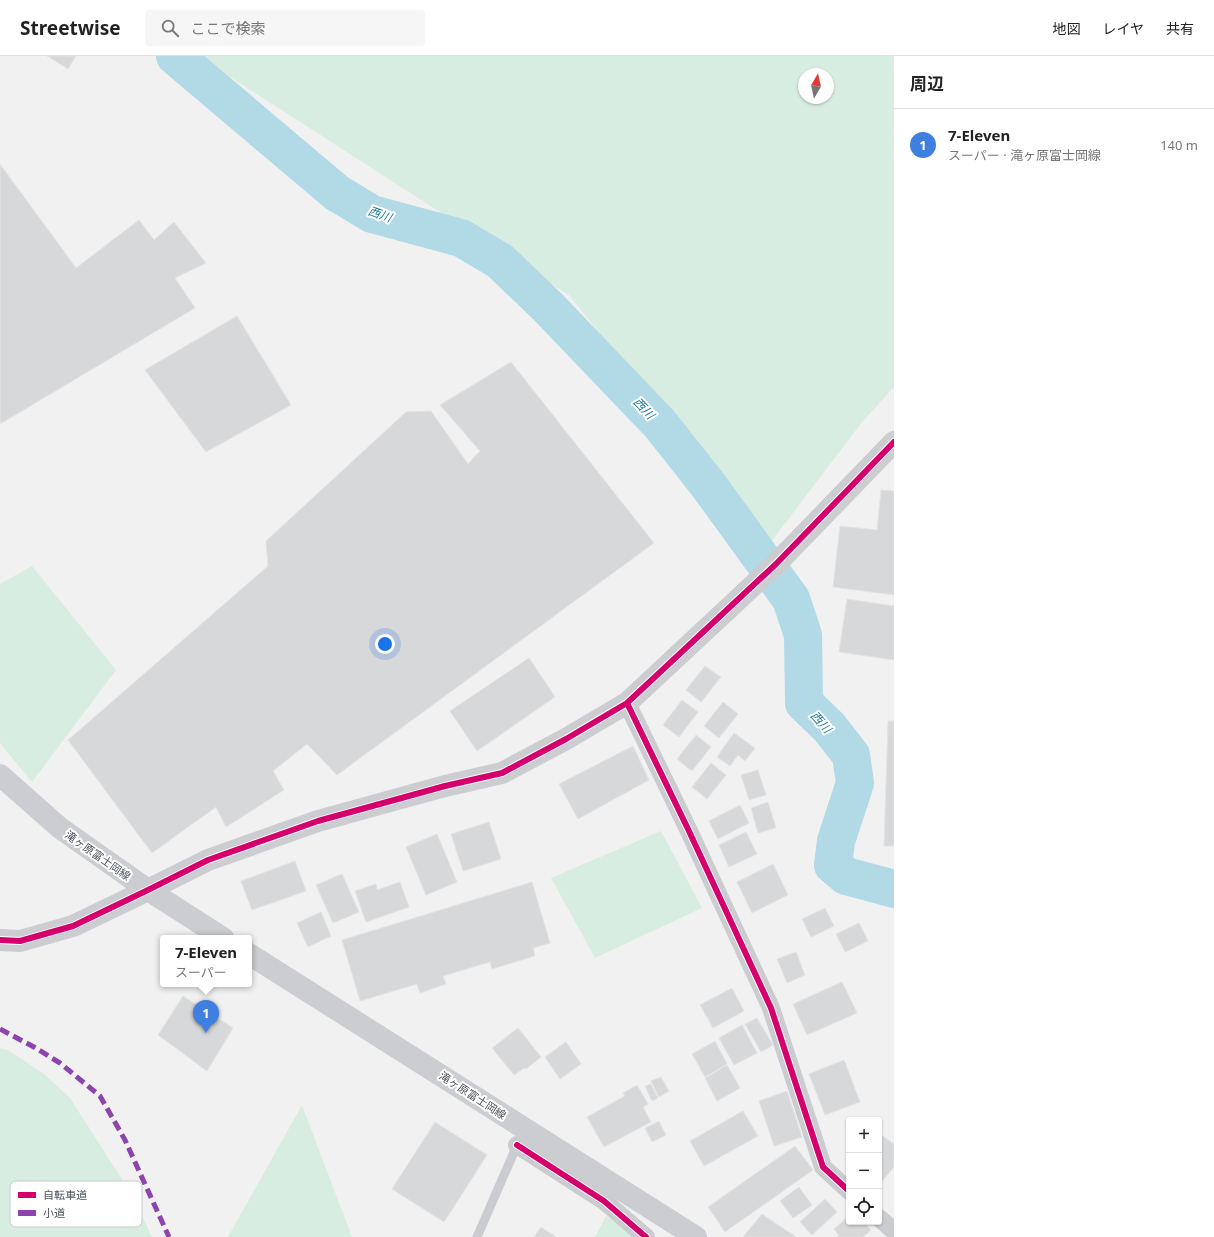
<!DOCTYPE html>
<html lang="ja">
<meta charset="utf-8">
<style>
body{margin:0;font-family:"Noto Sans","Noto Sans JP",sans-serif;background:#f6f6f6;color:#222}
.controls{position:absolute;right:12px;bottom:12px;display:grid;overflow:hidden;border-radius:4px;box-shadow:0 1px 3px #0004}
.controls button{width:36px;height:36px;display:grid;place-items:center;padding:0;border:0;border-bottom:1px solid #e0e0e0;background:#fff;color:#222;font:20px sans-serif}
.compass{position:absolute;left:798px;top:12px;width:36px;height:36px;border-radius:50%;background:#fff;box-shadow:0 1px 3px #0004;rotate:9deg}
.you{position:absolute;left:385px;top:588px;width:14px;height:14px;margin:-10px;border:3px solid #fff;border-radius:50%;background:#1a73e8;box-shadow:0 0 0 6px #1a73e833}
.badge{display:grid;place-items:center;width:26px;height:26px;border-radius:50%;background:#848a90;color:#fff;font-size:13px;font-weight:700}
.pin{position:absolute;translate:-50% -33px;filter:drop-shadow(0 1px 2px #0008)}
.pin::after{content:'';position:absolute;top:21px;width:14px;height:12px;background:inherit;clip-path:polygon(0 0,100% 0,50% 100%)}
.popup{position:absolute;left:160px;top:879px;width:92px;height:52px;box-sizing:border-box;display:grid;place-content:center;border-radius:4px;background:#fff;filter:drop-shadow(0 1px 3px #0005);font-size:13px;white-space:nowrap;color:#767676}
.popup b{font-size:15px;color:#222}
.popup::after{content:'';position:absolute;left:50%;top:100%;margin-left:-8px;border:8px solid transparent;border-top-color:#fff}
.list{margin:0;padding:0;list-style:none}
h2{display:flex;justify-content:space-between;align-items:center;height:52px;margin:0;padding:0 16px;font-size:17px}
h2 small{font-size:13px;font-weight:400;color:#767676}
.list li{display:grid;grid-template-columns:26px 1fr auto;gap:12px;align-items:center;box-sizing:border-box;height:72px;padding:0 16px;border-top:1px solid #e0e0e0}
.list b{display:block;font-size:15px;white-space:nowrap}
.list p{margin:0;font-size:13px;white-space:nowrap;color:#767676}
.list em{font-size:13px;font-style:normal;color:#767676}
.icon{flex:none;width:22px;height:22px;fill:none;stroke:currentColor;stroke-width:2;stroke-linecap:round;stroke-linejoin:round}
.map{position:relative;flex:none;width:894px;height:1181px;overflow:hidden}
header{display:flex;align-items:center;gap:24px;box-sizing:border-box;height:56px;padding:0 20px;background:#fff;border-bottom:1px solid #e0e0e0}
header strong{font-size:19px}
nav{display:flex;gap:22px;margin-inline-start:auto;font-size:14px}
.search{width:280px;height:36px;background:#f6f6f6;display:flex;align-items:center;gap:10px;box-sizing:border-box;padding:0 14px;border-radius:4px;color:#767676;font-size:15px}
main{display:flex}
aside{flex:1;background:#fff}
.map>svg:first-child{display:block}
.green{fill:#d8ede1;fill-rule:evenodd}
.lines{fill:none;stroke-linecap:round;stroke-linejoin:round}
.river{stroke:#b1d9e6;stroke-width:38}
.building{fill:#d7d8da;stroke:#e3e3e3}
.lane{stroke:#cbcccf;stroke-width:9}
.street{stroke:#cbcccf;stroke-width:18}
.secondary{stroke:#cccdd0;stroke-width:22}
.quiet{stroke:#8e44ad;stroke-width:5;stroke-dasharray:10 5;stroke-linecap:butt}
.cycleway-casing{stroke:#fff;stroke-width:8}
.cycleway{stroke:#d6006c;stroke-width:6}
.labels{text-anchor:middle;dominant-baseline:central;stroke-width:4;stroke-linejoin:round;paint-order:stroke}
.street-label{font-size:11px;fill:#4a525b;stroke:#fff}
.water-label{font-size:12px;font-style:italic;fill:#1e7b9a;stroke:#fff}
.key{fill:#fff;stroke:#c9cbce;stroke-width:1}
.key-label{font-size:11px;fill:#4a525b}
</style>
<header>
<strong>Streetwise</strong>
<div class="search"><svg class="icon" aria-label="search" viewBox="0 0 24 24"><circle cx="10" cy="10" r="6"/><path d="M15 15l6 6"/></svg>ここで検索</div>
<nav><a>地図</a><a>レイヤ</a><a>共有</a></nav>
</header>
<main>
<div class="map">
<svg width="894" height="1181" viewBox="0 0 894 1181">
<rect width="100%" height="100%" fill="#f1f1f1"/>
<path class="green" d="M198 0H894V331L863 365 767 491 570 240ZM804 18H828V42H804Z
M32 510 116 614 32 726 0 687V528Z
M661 775 702 852 595 902 551 822Z
M0 992 8 994 44 1018 70 1042 132 1139 152 1181H0Z
M302 1049 352 1181H228Z
M606 1160 643 1181H595Z"/>
<g class="lines">
<path class="river" d="M175 0 337 137 372 158 461 182 500 205 548 251 660 368 709 430 791 543 803 579 804 647 829 671 851 699 855 727 836 785 833 809 846 820 894 833"/>
</g>
<path class="building" d="M47 0H76L68 13Z
M0 108 76 212 139 164 154 184 174 166 206 207 175 222 195 252 0 368Z
M237 260 291 349 206 396 145 314Z
M511 306 654 487 337 719 307 688 273 715 284 734 226 771 216 751 152 797 68 684 268 510 266 485 406 356 431 355 468 408 480 395 440 349Z
M881 434 894 435V539L833 531 840 470 877 474Z
M847 543 894 550V604L839 596Z
M529 602 555 641 477 695 450 655Z
M705 610 721 621 701 646 686 634Z
M682 644 698 656 679 681 663 669Z
M723 646 738 658 719 682 704 670Z
M888 665H894V790H884Z
M734 677 755 692 745 705 738 699 730 710 717 701Z
M696 679 711 691 692 715 677 703Z
M633 690 649 724 578 763 559 728Z
M711 707 726 719 707 743 692 731Z
M758 714 766 739 749 744 741 719Z
M768 746 776 772 758 777 751 752Z
M740 749 749 767 718 783 709 765Z
M489 766 501 803 463 815 451 778Z
M746 776 757 798 729 811 719 789Z
M437 778 457 826 426 839 406 791Z
M295 805 306 835 252 854 241 825Z
M773 808 788 839 752 857 737 826Z
M342 818 359 856 333 867 316 829Z
M400 826 409 851 366 866 355 835 376 828 377 834Z
M532 826 550 887 533 892 535 900 492 913 490 906 443 920 446 928 420 937 417 928 360 945 342 884Z
M825 852 834 870 811 881 802 863Z
M321 856 331 880 308 891 297 867Z
M859 867 868 885 845 896 836 878Z
M796 896 805 919 787 927 777 903Z
M842 926 857 957 807 979 793 948Z
M732 932 744 955 713 972 700 949Z
M183 940 233 972 207 1015 158 979Z
M757 962 773 989 761 996 745 968Z
M742 969 757 997 734 1009 719 982Z
M518 972 541 1001 526 1013 524 1012 514 1019 492 992Z
M715 985 727 1008 705 1021 692 998Z
M566 986 581 1008 560 1023 545 1001Z
M844 1004 860 1046 825 1059 809 1018Z
M727 1009 740 1032 717 1045 705 1022Z
M661 1021 669 1035 659 1041 651 1025Z
M651 1028 658 1042 652 1045 645 1030Z
M637 1029 648 1048 643 1051 651 1066 604 1091 587 1061 625 1040 623 1037Z
M787 1035 802 1081 774 1090 759 1045Z
M743 1055 758 1080 704 1110 690 1085Z
M659 1065 666 1079 652 1086 645 1072Z
M435 1066 487 1099 444 1166 392 1133Z
M880 1078 894 1088V1111L879 1129V1079Z
M795 1090 813 1114 725 1176 708 1151Z
M799 1131 812 1149 793 1162 780 1145Z
M825 1143 837 1156 812 1179 800 1166Z
M762 1158 796 1181H743Z
M849 1160V1166H863L871 1174 863 1181H837L839 1179 834 1173Z
M541 1171 556 1181H534Z"/>
<g class="lines">
<path class="lane" d="M477 1181 518 1087"/>
<path class="street" d="M627 647 688 773 771 952 823 1111 849 1135
M517 1089 604 1145 646 1181
M879 1162 894 1175"/>
<path class="secondary" d="M0 719 60 772 148 834 223 882
M0 884 20 885 73 870 148 834 208 804 318 765 445 730 502 717 566 683 627 647 776 508 894 386
M249 898 696 1181"/>
<path class="quiet" d="M0 973 34 991 60 1007 100 1040 125 1084 169 1181"/>
<defs>
<path id="cycleway" d="M627 647 688 773 771 952 823 1111 849 1135
M0 884 20 885 73 870 148 834 208 804 318 765 445 730 502 717 566 683 627 647 776 508 894 386
M517 1089 604 1145 646 1181"/>
</defs>
<use href="#cycleway" class="cycleway-casing"/>
<use href="#cycleway" class="cycleway"/>
</g>
<g class="labels">
<g class="street-label">
<text transform="translate(98 799) rotate(35)">滝ヶ原富士岡線</text>
<text transform="translate(473 1039) rotate(33)">滝ヶ原富士岡線</text>
</g>
<g class="water-label">
<text transform="translate(380 158) rotate(19)">西川</text>
<text transform="translate(644 352) rotate(46)">西川</text>
<text transform="translate(821 666) rotate(48)">西川</text>
</g>
</g>
<rect x="10" y="1125" width="132" height="46" rx="6" class="key"/>
<rect x="18" y="1136" width="18" height="6" fill="#d6006c"/>
<rect x="18" y="1154" width="18" height="6" fill="#8e44ad"/>
<g class="key-label">
<text x="43" y="1143">自転車道</text>
<text x="43" y="1161">小道</text>
</g>
</svg>
<div class="controls">
<button>+</button>
<button>−</button>
<button><svg class="icon" aria-label="locate" viewBox="0 0 24 24"><circle cx="12" cy="12" r="6"/><path d="M12 2v4M12 18v4M2 12h4M18 12h4"/></svg></button>
</div>
<svg class="compass" viewBox="-18 -18 36 36"><path d="M0-13l5 13h-10z" fill="#e53935"/><path d="M0 13l5-13h-10z" fill="#767676"/></svg>
<div class="you"></div>
<div class="pin badge" style="left:206px;top:977px;background:#3f7fe0">1</div>
<div class="popup"><b>7-Eleven</b>スーパー</div>
</div>
<aside>
<h2>周辺<small></small></h2>
<ul class="list">
<li><span class="badge" style="background:#3f7fe0">1</span><div><b>7-Eleven</b><p>スーパー · 滝ヶ原富士岡線</p></div><em>140 m</em></li>
</ul>
</aside>
</main>
